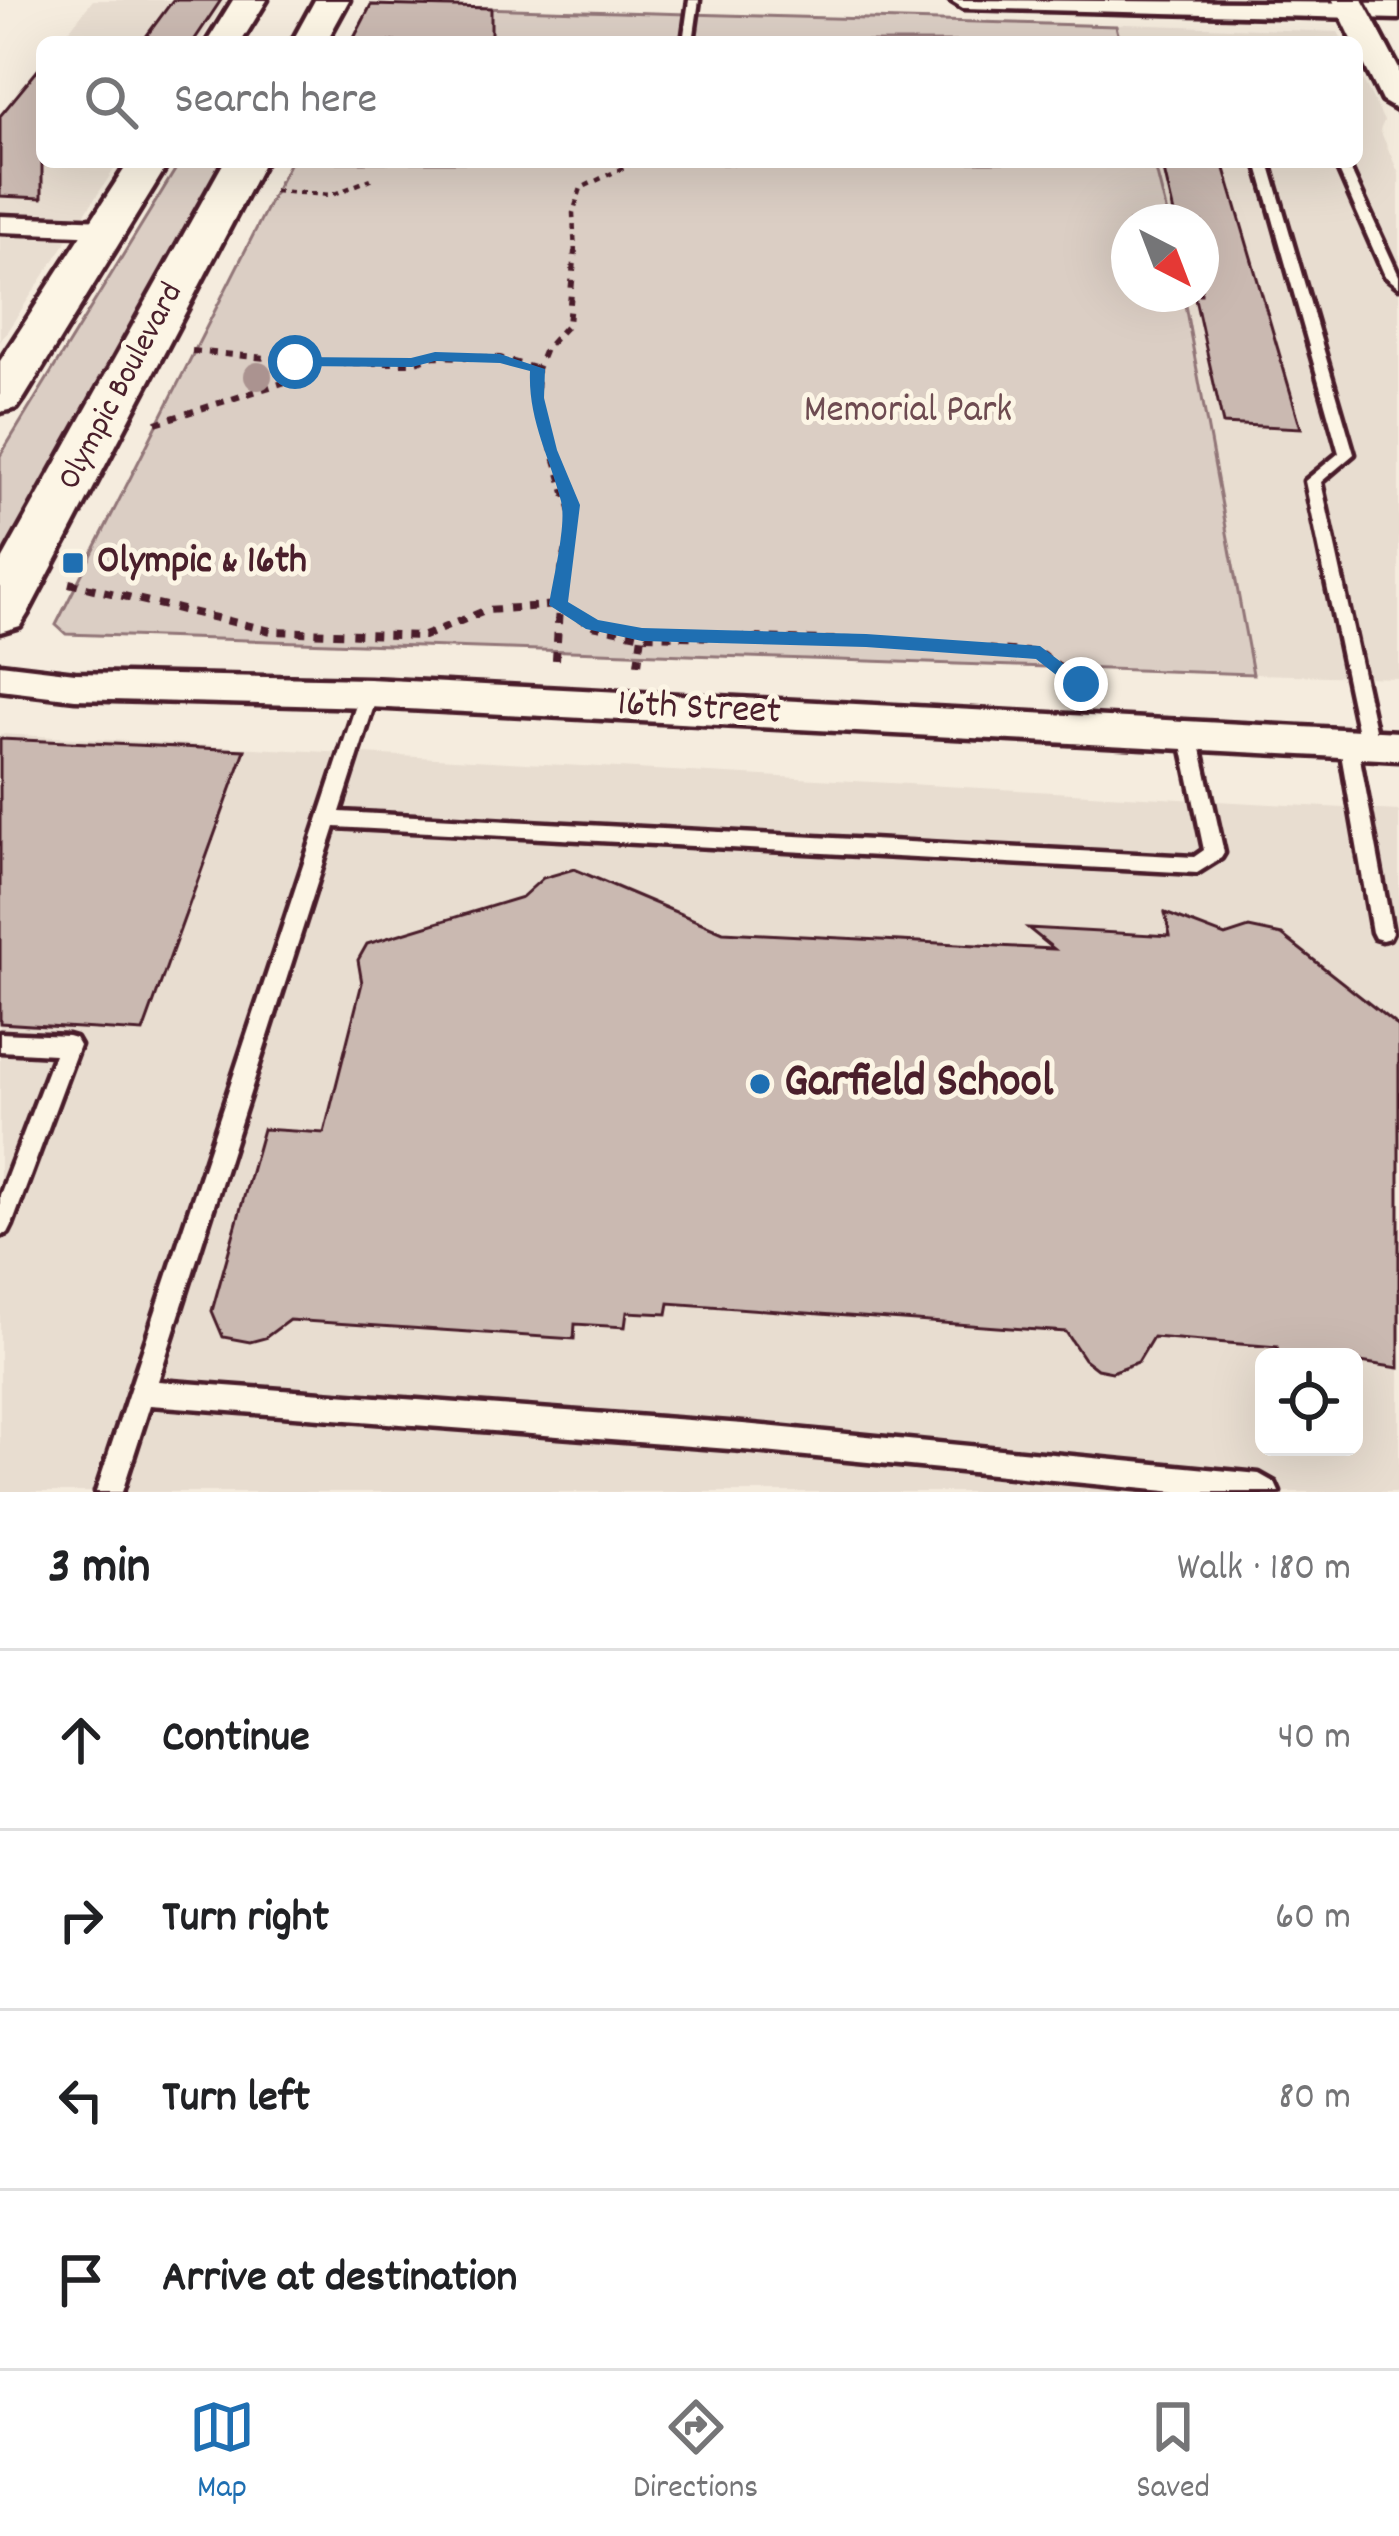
<!DOCTYPE html>
<meta charset="utf-8">
<style>
body{margin:0;font-family:Dekko,sans-serif;background:#f6f6f6;color:#202124}
.controls{position:absolute;right:36px;bottom:36px;display:grid;overflow:hidden;border-radius:18px;box-shadow:0 12px 48px #0002}
.controls button{width:108px;height:108px;display:grid;place-items:center;padding:0;border:0;border-bottom:3px solid #e0e0e0;background:#fff;color:#202124;font:60px sans-serif}
.compass{position:absolute;left:1111px;top:204px;width:108px;height:108px;border-radius:50%;background:#fff;box-shadow:0 12px 48px #0002;rotate:138deg}
.stop{position:absolute;width:36px;height:36px;margin:-27px;border:9px solid #1f6fb2;border-radius:50%;background:#fff}
.stop.end{background:#1f6fb2;border-color:#fff;box-shadow:0 3px 12px #0008}
.list{margin:0;padding:0;list-style:none}
h2{display:flex;justify-content:space-between;align-items:center;height:156px;margin:0;padding:0 48px;font-size:51px}
h2 small{font-size:39px;font-weight:400;color:#757577}
.list li{display:grid;grid-template-columns:78px 1fr auto;gap:36px;align-items:center;box-sizing:border-box;height:180px;padding:0 48px;border-top:3px solid #e0e0e0}
.list b{display:block;font-size:45px;white-space:nowrap}
.list em{font-size:39px;font-style:normal;color:#757577}
.icon{flex:none;width:66px;height:66px;fill:none;stroke:currentColor;stroke-width:2;stroke-linecap:round;stroke-linejoin:round}
.map{position:relative;flex:none;width:1399px;height:1492px;overflow:hidden}
.search{position:absolute;background:#fff;box-shadow:0 12px 48px #0002;left:36px;right:36px;top:36px;height:132px;display:flex;align-items:center;gap:30px;box-sizing:border-box;padding:0 42px;border-radius:18px;color:#757577;font-size:45px}
.sheet{height:876px;background:#fff}
nav{display:flex;justify-content:space-around;align-items:center;box-sizing:border-box;height:168px;border-top:3px solid #e0e0e0;background:#fff;font-size:33px;color:#757577}
nav a{display:grid;justify-items:center;gap:6px}
nav .on{color:#1f6fb2}
.map>svg:first-child{display:block}
.built{fill:#e8ddd0;fill-rule:evenodd}
.green{fill:#dbcec4;stroke:#927678;stroke-width:3}
.building{fill:#cab9b1;stroke:#4a1f2b;stroke-width:3}
.lines{fill:none;stroke-linecap:round;stroke-linejoin:round}
.service-casing{stroke:#4a1f2b;stroke-width:9}
.minor-casing{stroke:#4a1f2b;stroke-width:9}
.tertiary-casing{stroke:#4a1f2b;stroke-width:9}
.secondary-casing{stroke:#4a1f2b;stroke-width:9}
.primary-casing{stroke:#4a1f2b;stroke-width:9}
.path-far2{stroke:#4a1f2b;stroke-width:4.5;stroke-dasharray:6 6;stroke-linecap:butt}
.path-far1{stroke:#4a1f2b;stroke-width:6;stroke-dasharray:8 8;stroke-linecap:butt}
.path{stroke:#4a1f2b;stroke-width:8;stroke-dasharray:9 9;stroke-linecap:butt}
.service{fill:#fcf5e5;fill-rule:evenodd}
.minor{fill:#fcf5e5;fill-rule:evenodd}
.tertiary{fill:#fcf5e5;fill-rule:evenodd}
.secondary{fill:#fcf5e5;fill-rule:evenodd}
.primary{fill:#fcf5e5;fill-rule:evenodd}
.tram{stroke:#4a1f2b;stroke-width:3}
.tree{fill:#ab9390}
.route{fill:#1f6fb2}
.poi-dot{fill:#1f6fb2;stroke:#fcf5e5;stroke-width:4.5}
.labels{text-anchor:middle;dominant-baseline:central;stroke-width:10;stroke-linejoin:round;paint-order:stroke}
.far-street-label{font-size:33px;fill:#4a1f2b;stroke:#fcf5e5}
.park-label{font-size:39px;fill:#6e4b51;stroke:#fcf5e5}
.poi-label{font-size:39px;font-weight:bold;fill:#4a1f2b;stroke:#fcf5e5;text-anchor:start}
.street-label{font-size:39px;fill:#4a1f2b;stroke:#fcf5e5}
.near-poi-label{font-size:48px;font-weight:bold;fill:#4a1f2b;stroke:#fcf5e5;text-anchor:start}
</style>
<div class="map">
<svg width="1399" height="1492" viewBox="0 0 1399 1492">
<rect width="100%" height="100%" fill="#f5ecde"/>
<filter id="ink" filterUnits="userSpaceOnUse"><feTurbulence type="fractalNoise" baseFrequency=".00833" numOctaves="2"/><feDisplacementMap in="SourceGraphic" scale="24" xChannelSelector="R" yChannelSelector="G"/><feConvolveMatrix kernelMatrix="1 2 1 2 8 2 1 2 1" color-interpolation-filters="sRGB"/></filter>
<g filter="url(#ink)">
<path class="built" d="M93 0H227L199 42H60Z
M1125 24 1338 32 1344 42H1120L1116 26Z
M1357 68 1384 121 1380 130 1399 174V678L1253 674 1183 294H1201V222H1169L1154 162H1357Z
M0 119 42 162H119L0 342Z
M0 734 1399 811V1492H0ZM1264 1357H1354V1447H1264Z"/>
<path class="green" d="M371 5 1116 26 1120 42H352Z
M180 162H226L0 563V456Z
M290 162H1154L1169 222H1129V294H1183L1253 674 66 634 56 625Z"/>
<path class="building" d="M173 0H221L193 42H142Z
M371 5 491 8V42H352Z
M42 65V198L0 196V116Z
M1162 162H1223L1301 428 1223 424 1194 294H1201V222H1176Z
M0 739 245 750 143 1032 0 1023Z
M574 869 723 932 1054 949 1028 928 1170 936 1165 913 1225 936 1249 928 1282 935 1399 1027V1368L1354 1361V1357H1280L1277 1347 1153 1337 1138 1362 1112 1372 1097 1369 1084 1359 1066 1332 669 1303 667 1314 627 1312 625 1327 575 1324 574 1339 289 1320 265 1338 250 1342 223 1337 212 1311 263 1129 324 1133 362 983 358 960 367 944 522 897 543 878Z"/>
<g class="lines">
<defs>
<path id="service" d="M689 0H699L693 42H683Z
M1257 162H1269L1354 454 1321 482 1378 743 1369 750 1360 743 1305 481 1339 453Z
M1335 162H1347L1399 276V287L1385 276Z
M369 687 378 693 340 812 1194 857 1204 850 1180 735 1189 728 1198 735 1224 853 1221 858 1197 873 335 827 158 1381 743 1424 1259 1474 1275 1483 1279 1492H1177L743 1450 150 1405 122 1492H96L360 693Z
M1348 735 1357 742 1392 932 1389 938 1382 940 1375 938 1372 932 1339 742Z
M0 1033 68 1036 75 1038 79 1045 12 1225 8 1233 0 1236V1195L54 1054 0 1051Z"/>
<path id="minor" d="M0 216 107 220 121 228 107 236 0 232Z
M0 664 75 673 369 679 1399 732V760L369 707 75 699 0 690Z"/>
<path id="tertiary" d="M950 0 1399 3V19L963 8Z"/>
<path id="secondary" d="M1333 0H1363L1399 69V111L1382 101Z"/>
<path id="primary" d="M233 0H267L241 42H207Z
M315 0H349L326 42H292Z
M129 162H169L24 398 17 408 0 412V361Z
M224 162H264L28 613 20 626 0 632V564Z"/>
</defs>
<use href="#service" class="service-casing"/>
<use href="#minor" class="minor-casing"/>
<use href="#tertiary" class="tertiary-casing"/>
<use href="#secondary" class="secondary-casing"/>
<use href="#primary" class="primary-casing"/>
<path class="path-far2" d="M649 162 806 164
M274 191 332 195 371 179
M575 254 573 213 581 188 635 162"/>
<path class="path-far1" d="M192 351 320 363
M156 423 292 380 322 363H412L435 356 500 358 537 369
M560 574 573 519 536 398 537 369 545 349 568 324 575 251"/>
<path class="path" d="M69 583 271 631 424 636 487 610 558 605 593 625 642 635 866 641 1040 653 1081 684
M556 660 561 571
M638 664 642 635"/>
<use href="#service" class="service"/>
<use href="#minor" class="minor"/>
<use href="#tertiary" class="tertiary"/>
<use href="#secondary" class="secondary"/>
<use href="#primary" class="primary"/>
<path class="tram" d="M1364 0 1399 64"/>
</g>
<circle class="tree" cx="258" cy="376" r="14"/>
</g>
<path class="route" d="M435 352 500 354 545 369 544 398 557 450 580 505 568 602 598 620 642 628 866 634 1040 646 1090 684 1088 689H1074L1036 659 866 647 642 641 586 629 549 605C553 578 567 525 561 501 549 455 528 420 530 371L500 363 435 361 412 367 295 366 287 362 295 357 411 358Z"/>
<g class="poi-dot">
<rect x="61" y="551" width="24" height="24" rx="6"/>
<circle cx="760" cy="1084" r="12"/>
</g>
<g class="labels">
<g class="far-street-label">
<text transform="translate(122 387) rotate(-62)">Olympic Boulevard</text>
</g>
<g class="park-label">
<text x="908" y="412">Memorial Park</text>
</g>
<g class="poi-label">
<text x="97" y="563">Olympic &amp; 16th</text>
</g>
<g class="street-label">
<text transform="translate(699 710) rotate(3)">16th Street</text>
</g>
<g class="near-poi-label">
<text x="784" y="1084">Garfield School</text>
</g>
</g>
</svg>
<div class="controls">
<button><svg class="icon" aria-label="locate" viewBox="0 0 24 24"><circle cx="12" cy="12" r="6"/><path d="M12 2v4M12 18v4M2 12h4M18 12h4"/></svg></button>
</div>
<svg class="compass" viewBox="-18 -18 36 36"><path d="M0-13l5 13h-10z" fill="#e53935"/><path d="M0 13l5-13h-10z" fill="#757577"/></svg>
<div class="stop" style="left:295px;top:362px"></div>
<div class="stop end" style="left:1081px;top:684px"></div>
<div class="search"><svg class="icon" aria-label="search" viewBox="0 0 24 24"><circle cx="10" cy="10" r="6"/><path d="M15 15l6 6"/></svg>Search here</div>
</div>
<section class="sheet">
<h2>3 min<small>Walk · 180 m</small></h2>
<ul class="list">
<li><svg class="icon" aria-label="ahead" viewBox="0 0 24 24"><path d="M12 20V5M6 11l6-6 6 6"/></svg><div><b>Continue</b></div><em>40 m</em></li>
<li><svg class="icon" aria-label="right" viewBox="0 0 24 24"><path d="M7 20v-9h11M14 6l5 5-5 5"/></svg><div><b>Turn right</b></div><em>60 m</em></li>
<li><svg class="icon" aria-label="left" viewBox="0 0 24 24"><path d="M17 20v-9H6M10 6l-5 5 5 5"/></svg><div><b>Turn left</b></div><em>80 m</em></li>
<li><svg class="icon" aria-label="arrive" viewBox="0 0 24 24"><path d="M6 21V4h12l-3 4 3 4H6"/></svg><div><b>Arrive at destination</b></div></li>
</ul>
</section>
<nav>
<a class="on"><svg class="icon" aria-label="map" viewBox="0 0 24 24"><path d="M3 6l6-2 6 2 6-2v14l-6 2-6-2-6 2zM9 4v14M15 6v14"/></svg>Map</a>
<a><svg class="icon" aria-label="directions" viewBox="0 0 24 24"><path d="M12 3l9 9-9 9-9-9zM9 14v-3h6M13 9l2 2-2 2"/></svg>Directions</a>
<a><svg class="icon" aria-label="saved" viewBox="0 0 24 24"><path d="M7 4h10v16l-5-4-5 4z"/></svg>Saved</a>
</nav>
